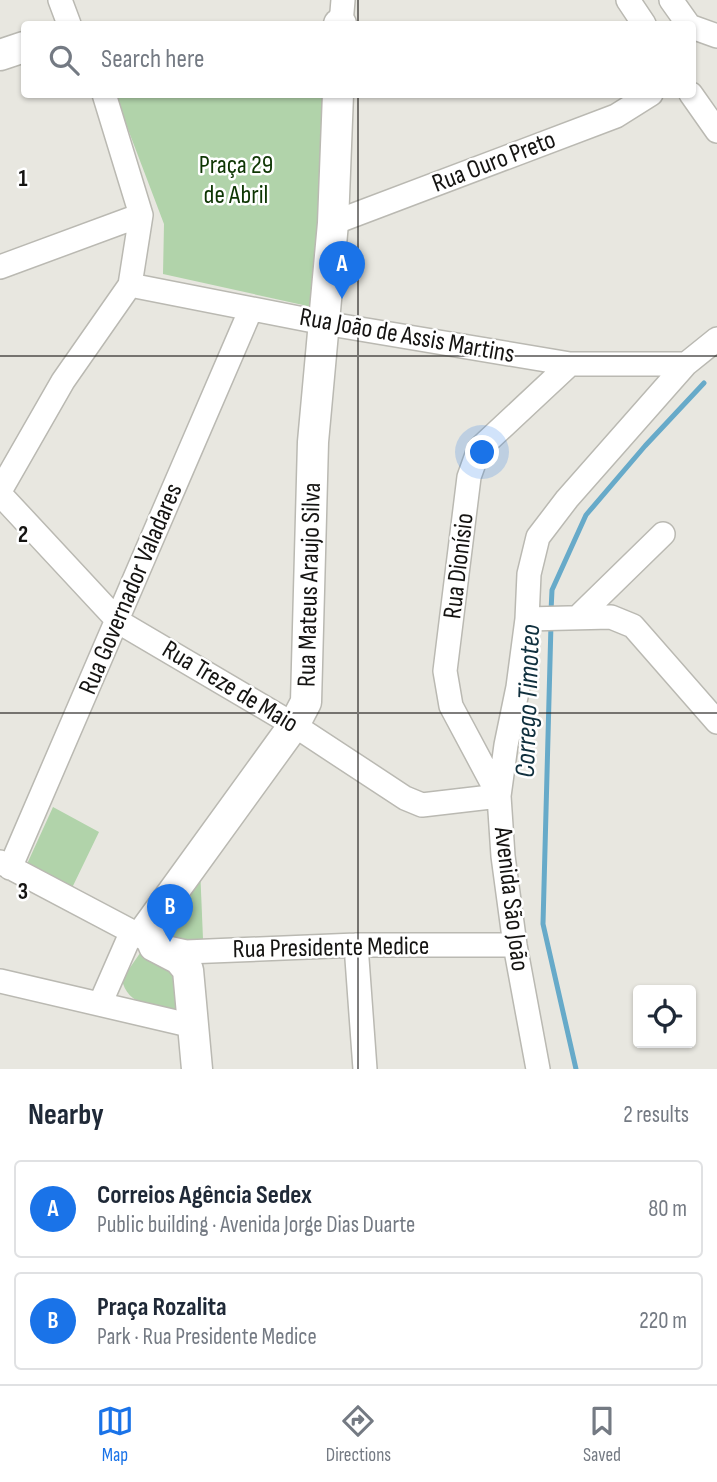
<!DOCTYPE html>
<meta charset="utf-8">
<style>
body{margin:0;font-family:"Sofia Sans Condensed",sans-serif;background:#f2f2f3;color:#1f2937}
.controls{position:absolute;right:21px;bottom:21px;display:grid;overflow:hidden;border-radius:7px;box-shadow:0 2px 5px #0004}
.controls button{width:63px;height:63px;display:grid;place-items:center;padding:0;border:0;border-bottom:2px solid #e0e1e3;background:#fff;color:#1f2937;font:35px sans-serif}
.you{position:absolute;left:483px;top:453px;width:24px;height:24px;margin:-18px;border:5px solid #fff;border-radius:50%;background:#1a73e8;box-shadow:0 0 0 10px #1a73e833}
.badge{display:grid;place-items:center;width:46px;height:46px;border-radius:50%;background:#1a73e8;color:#fff;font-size:23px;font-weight:700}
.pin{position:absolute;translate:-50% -58px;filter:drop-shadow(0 2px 4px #0008)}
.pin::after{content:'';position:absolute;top:37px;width:24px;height:21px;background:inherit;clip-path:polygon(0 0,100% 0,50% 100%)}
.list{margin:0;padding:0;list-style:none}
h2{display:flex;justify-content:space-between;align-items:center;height:91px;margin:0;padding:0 28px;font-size:30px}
h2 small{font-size:23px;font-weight:400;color:#747a83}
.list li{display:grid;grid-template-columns:46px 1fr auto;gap:21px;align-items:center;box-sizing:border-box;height:98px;margin:0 14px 14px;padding:0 14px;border:2px solid #e0e1e3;border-radius:7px}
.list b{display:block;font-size:26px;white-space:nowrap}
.list p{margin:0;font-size:23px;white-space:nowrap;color:#747a83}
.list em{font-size:23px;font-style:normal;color:#747a83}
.icon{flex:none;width:38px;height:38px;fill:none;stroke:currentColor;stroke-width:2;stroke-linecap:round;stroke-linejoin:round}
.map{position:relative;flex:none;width:717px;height:1069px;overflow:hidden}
.search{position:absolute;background:#fff;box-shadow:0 2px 5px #0004;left:21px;right:21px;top:21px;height:77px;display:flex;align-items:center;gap:18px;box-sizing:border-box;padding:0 24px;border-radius:7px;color:#747a83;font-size:26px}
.sheet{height:315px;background:#fff}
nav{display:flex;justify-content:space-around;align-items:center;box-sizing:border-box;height:98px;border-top:2px solid #e0e1e3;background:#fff;font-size:19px;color:#747a83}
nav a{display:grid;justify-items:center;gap:4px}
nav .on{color:#1a73e8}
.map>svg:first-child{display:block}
.green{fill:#b1d3aa}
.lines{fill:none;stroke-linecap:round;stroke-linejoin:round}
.stream{stroke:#67aac9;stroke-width:5}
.minor-casing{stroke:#bab9b2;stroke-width:26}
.major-casing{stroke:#bab9b2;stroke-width:33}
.minor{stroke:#fff;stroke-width:23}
.major{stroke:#fff;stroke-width:30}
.grid{fill:none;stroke:#151412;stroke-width:2;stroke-opacity:0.55}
.labels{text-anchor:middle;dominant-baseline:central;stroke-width:5;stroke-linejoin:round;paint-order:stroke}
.street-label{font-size:26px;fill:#151412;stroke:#fff}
.park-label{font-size:26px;fill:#0e3603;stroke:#fff}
.water-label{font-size:28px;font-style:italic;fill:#10303e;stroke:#fff}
.grid-label{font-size:23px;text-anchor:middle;font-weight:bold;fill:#151412;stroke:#fff;stroke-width:5;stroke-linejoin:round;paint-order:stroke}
</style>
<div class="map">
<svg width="717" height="1069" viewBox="0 0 717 1069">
<rect width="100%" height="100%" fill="#e8e7e0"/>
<path class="green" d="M115 95H326L312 307 163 274 164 224Z
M53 807 99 832 71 890 27 864Z
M200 867 203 939 187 944 181 1015C159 1009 126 1006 122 979Z"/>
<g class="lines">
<path class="stream" d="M551 611 552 590 586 515 645 446 704 383
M551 624 543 924 576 1069"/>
<defs>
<path id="minor" d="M60 0 69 24
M628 0 644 24
M671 0 688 24
M341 24 343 0
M692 27 717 36
M691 94 717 131
M333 223 616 116 651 94
M0 267 141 215
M130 285 324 323 570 364H686
M0 491 63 381 130 285 141 215 104 94
M0 494 119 622 294 725 405 798 422 805 499 796
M578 617 663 534
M527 619 611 617 633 626 717 722
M499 796 451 706 445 671 469 477 479 449 570 364
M0 862 159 946 186 952 356 945H515
M10 868C92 682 170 495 251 309
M356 945 365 1069
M0 981 193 1026
M100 1004 132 931
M538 1069 515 945 503 856 499 796 506 745 518 687 527 619 529 574 538 537 567 499 686 364 717 339"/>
<g id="major">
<path d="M339 24H341"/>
<path d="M0 55 24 47"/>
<path id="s1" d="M197 1069 188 970 179 959 154 946 147 928 294 725 306 702 313 442 333 223 338 94"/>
</g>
</defs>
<use href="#minor" class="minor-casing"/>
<use href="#major" class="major-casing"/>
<use href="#minor" class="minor"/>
<use href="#major" class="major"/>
</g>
<path class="grid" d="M358 0V24M358 94V1069M0 356H717M0 713H717"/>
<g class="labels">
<g class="street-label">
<text transform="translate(494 162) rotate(-21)">Rua Ouro Preto</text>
<text transform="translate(407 336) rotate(10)">Rua João de Assis Martins</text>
<text transform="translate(459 566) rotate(-83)">Rua Dionísio</text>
<text stroke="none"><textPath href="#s1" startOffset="555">Rua Mateus Araujo Silva</textPath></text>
<text transform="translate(131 589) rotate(-67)">Rua Governador Valadares</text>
<text transform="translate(230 687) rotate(31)">Rua Treze de Maio</text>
<text transform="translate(511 899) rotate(83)">Avenida São João</text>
<text transform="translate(331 948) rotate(-1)">Rua Presidente Medice</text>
</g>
<g class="park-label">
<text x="236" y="165">Praça 29<tspan x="236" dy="30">de Abril</tspan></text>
</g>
<g class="water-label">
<text transform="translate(528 701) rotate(-88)">Corrego Timoteo</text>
</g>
</g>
<g class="grid-label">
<text x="23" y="186">1</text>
<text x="23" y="542">2</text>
<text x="23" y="899">3</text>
</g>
</svg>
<div class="controls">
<button><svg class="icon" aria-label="locate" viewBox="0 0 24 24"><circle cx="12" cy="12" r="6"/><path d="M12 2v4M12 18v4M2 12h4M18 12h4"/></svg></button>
</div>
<div class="you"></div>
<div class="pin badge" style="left:342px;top:299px">A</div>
<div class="pin badge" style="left:170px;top:942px">B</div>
<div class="search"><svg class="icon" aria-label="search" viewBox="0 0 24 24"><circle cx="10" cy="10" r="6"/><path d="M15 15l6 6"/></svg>Search here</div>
</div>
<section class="sheet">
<h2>Nearby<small>2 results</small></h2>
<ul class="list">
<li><span class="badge">A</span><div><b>Correios Agência Sedex</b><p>Public building · Avenida Jorge Dias Duarte</p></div><em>80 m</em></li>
<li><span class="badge">B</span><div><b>Praça Rozalita</b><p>Park · Rua Presidente Medice</p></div><em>220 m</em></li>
</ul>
</section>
<nav>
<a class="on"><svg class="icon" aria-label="map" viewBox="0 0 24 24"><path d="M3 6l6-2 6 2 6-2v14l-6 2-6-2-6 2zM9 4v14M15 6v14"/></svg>Map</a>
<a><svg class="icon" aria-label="directions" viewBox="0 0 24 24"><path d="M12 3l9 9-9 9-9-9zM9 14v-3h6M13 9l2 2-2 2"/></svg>Directions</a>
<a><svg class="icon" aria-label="saved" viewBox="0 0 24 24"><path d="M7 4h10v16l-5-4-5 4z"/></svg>Saved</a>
</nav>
